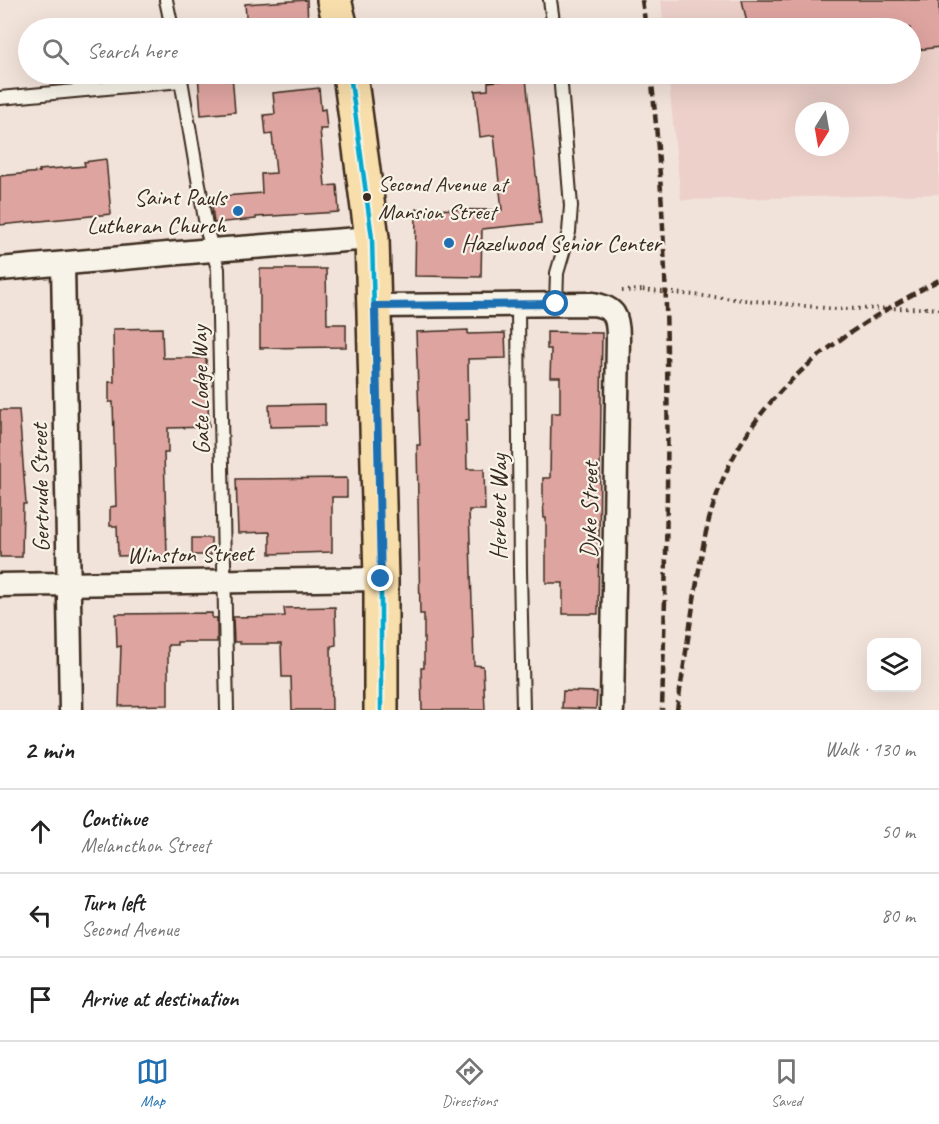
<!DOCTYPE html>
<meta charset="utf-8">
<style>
body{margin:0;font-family:Caveat,sans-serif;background:#f6f6f6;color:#222}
.controls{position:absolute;right:18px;bottom:18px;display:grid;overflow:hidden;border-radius:12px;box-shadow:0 6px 24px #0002}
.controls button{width:54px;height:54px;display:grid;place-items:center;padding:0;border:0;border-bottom:2px solid #e0e0e0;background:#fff;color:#222;font:30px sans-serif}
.compass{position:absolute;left:795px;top:102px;width:54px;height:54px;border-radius:50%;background:#fff;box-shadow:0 6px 24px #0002;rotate:191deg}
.stop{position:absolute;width:18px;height:18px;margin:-14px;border:4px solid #1f6fb2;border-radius:50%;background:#fff}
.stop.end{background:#1f6fb2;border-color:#fff;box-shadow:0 2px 6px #0008}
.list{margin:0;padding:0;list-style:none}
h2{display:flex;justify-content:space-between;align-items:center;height:78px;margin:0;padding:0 24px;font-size:26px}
h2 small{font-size:20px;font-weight:400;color:#767676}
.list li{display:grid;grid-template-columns:39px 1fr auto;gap:18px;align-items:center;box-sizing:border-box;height:84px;padding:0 24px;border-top:2px solid #e0e0e0}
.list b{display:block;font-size:22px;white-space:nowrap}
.list p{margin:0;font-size:20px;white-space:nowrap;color:#767676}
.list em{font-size:20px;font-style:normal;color:#767676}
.icon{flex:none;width:33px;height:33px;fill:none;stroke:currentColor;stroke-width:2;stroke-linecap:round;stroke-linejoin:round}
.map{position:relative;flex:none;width:939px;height:710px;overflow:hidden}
.search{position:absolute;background:#fff;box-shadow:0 6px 24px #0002;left:18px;right:18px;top:18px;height:66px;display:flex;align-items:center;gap:15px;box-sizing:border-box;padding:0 21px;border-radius:33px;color:#767676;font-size:22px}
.sheet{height:330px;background:#fff}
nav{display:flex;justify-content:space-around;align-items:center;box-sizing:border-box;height:84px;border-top:2px solid #e0e0e0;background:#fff;font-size:16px;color:#767676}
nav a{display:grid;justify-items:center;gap:3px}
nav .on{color:#1f6fb2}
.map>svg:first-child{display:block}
.built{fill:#ecd0c9;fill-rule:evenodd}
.building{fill:#dea4a0;stroke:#3b2a1e;stroke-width:1.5}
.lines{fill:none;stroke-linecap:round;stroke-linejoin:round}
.service-casing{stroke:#3b2a1e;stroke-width:16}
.minor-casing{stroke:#3b2a1e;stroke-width:27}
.primary-casing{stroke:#3b2a1e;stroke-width:38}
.path{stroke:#3b2a1e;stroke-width:4;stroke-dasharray:1.5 4.5;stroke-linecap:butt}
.service{stroke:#f7f3e8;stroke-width:12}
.minor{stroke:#f7f3e8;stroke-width:22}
.primary{stroke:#f8deab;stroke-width:33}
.rail{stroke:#3b2a1e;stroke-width:4.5;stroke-dasharray:9 4.5;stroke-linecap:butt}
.path-bridge{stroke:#3b2a1e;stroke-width:4;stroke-dasharray:1.5 4.5;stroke-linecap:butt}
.bus-1-casing{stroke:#f7f3e8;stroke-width:9}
.bus-1{stroke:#00a9ce;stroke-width:4.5}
.route{stroke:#1f6fb2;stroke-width:8}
.bus-dot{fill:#3b2a1e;stroke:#f7f3e8;stroke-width:2}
.poi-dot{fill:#1f6fb2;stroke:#f7f3e8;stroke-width:2}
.labels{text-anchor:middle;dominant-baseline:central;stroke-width:4.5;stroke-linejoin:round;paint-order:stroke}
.bus-label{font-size:22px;fill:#3b2a1e;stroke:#f7f3e8;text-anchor:start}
.poi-label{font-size:24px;fill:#3b2a1e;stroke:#f7f3e8;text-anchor:end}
.street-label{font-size:24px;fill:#3b2a1e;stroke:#f7f3e8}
</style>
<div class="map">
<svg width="939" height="710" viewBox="0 0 939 710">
<rect width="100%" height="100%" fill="#f2e3da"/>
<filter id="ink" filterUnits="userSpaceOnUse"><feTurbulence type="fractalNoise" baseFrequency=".0167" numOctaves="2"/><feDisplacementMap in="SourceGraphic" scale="12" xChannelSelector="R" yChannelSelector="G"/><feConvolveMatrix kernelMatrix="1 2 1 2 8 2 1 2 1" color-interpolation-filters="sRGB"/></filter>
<g filter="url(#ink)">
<path class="built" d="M661 0H939V194L681 200 668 74H910V28H664ZM804 111H840V147H804Z"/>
<path class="building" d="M307 0 308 25 247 28 245 4Z
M742 0H939V47L910 51V28H748Z
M198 74H232L235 112 201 115Z
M526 78 541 223 482 229 481 277 415 276 416 209 502 210 494 135 480 137 475 91 488 90V82Z
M319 88 321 110 325 109 327 129H320L325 186 337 185 339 212 256 217V219L214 223 211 197 262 193 261 174 276 173 272 134 266 135 264 115 275 114 273 93Z
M106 159 111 214 0 225V176L40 172 39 170 85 166 84 162Z
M260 269H326L327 324H346V347L260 348Z
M162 328 163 358H206L209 427 168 428V453H164L167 555 118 556 117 526H110V507L116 506 113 402H109V382H114L113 329Z
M468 330V334L505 333 506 358 468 359 469 420H466L467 469H484L485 510H469L474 665 483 666 485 710H422L421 668H424V614H420L417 445H420L416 332Z
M547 332 602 333 598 614H563V583H546V518H544L543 500V478H550L551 413H560V377H550L551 349H547Z
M325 404V426L270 427 269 405Z
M0 410H19L26 504H23L22 557H0Z
M347 478V497H332V552L270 554V532L238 533 236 479Z
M192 538H211V555H192Z
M335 607 336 645 331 646 332 710H292L291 677H282L281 644H240V642H234L233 617 285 616 284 608Z
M212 613V618H217V642H177V645H168V705L119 706 121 646 117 647 116 614Z
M563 691 597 692 596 709 562 708Z"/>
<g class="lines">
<defs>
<path id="service" d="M166 0 172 28
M550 0 554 28
M180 74 207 231 218 269 227 710
M0 98 181 81
M518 304 520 571 523 710
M556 304 557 273 569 232 571 206 560 74"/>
<path id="minor" d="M63 264 71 710
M0 269 212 250 372 238
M375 306 593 304C615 308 618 316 618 338L612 710
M0 585 381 579"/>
<path id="primary" d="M334 0 341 28
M350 74 372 238 381 579V710"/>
</defs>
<use href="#service" class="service-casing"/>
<use href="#minor" class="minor-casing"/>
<use href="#primary" class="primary-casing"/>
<path class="path" d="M622 291 643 290
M926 308 939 309"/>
<use href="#service" class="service"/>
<use href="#minor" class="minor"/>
<use href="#primary" class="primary"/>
<path class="rail" d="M642 0 646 28
M651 74C674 285 668 498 662 710
M677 710C683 671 689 632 695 593 700 566 703 539 711 513 746 394 835 336 939 280"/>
<path class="path-bridge" d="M643 290 836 309 926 308"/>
<defs>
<path id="bus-1" d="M350 74 372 238 381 579V710"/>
</defs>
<use href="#bus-1" class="bus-1-casing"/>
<use href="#bus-1" class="bus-1"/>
</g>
</g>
<g class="lines" filter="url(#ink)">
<path class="route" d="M381 579 375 306 556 304"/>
</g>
<circle class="bus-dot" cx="367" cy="197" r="5"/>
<g class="poi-dot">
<circle cx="238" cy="211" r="6"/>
<circle cx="449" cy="243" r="6"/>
</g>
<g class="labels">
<g class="bus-label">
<text x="378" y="184">Second Avenue at<tspan x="378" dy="28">Mansion Street</tspan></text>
</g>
<g class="poi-label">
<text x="226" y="197">Saint Pauls<tspan x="226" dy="28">Lutheran Church</tspan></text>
<text x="461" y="243" text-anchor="start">Hazelwood Senior Center</text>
</g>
<g class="street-label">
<text transform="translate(200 390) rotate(-91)">Gate Lodge Way</text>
<text transform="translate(40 488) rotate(-91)">Gertrude Street</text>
<text transform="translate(498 507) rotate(-90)">Herbert Way</text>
<text transform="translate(589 510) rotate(-89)">Dyke Street</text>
<text transform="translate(190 554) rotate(-1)">Winston Street</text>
</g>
</g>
</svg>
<div class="controls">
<button><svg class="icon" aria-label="layers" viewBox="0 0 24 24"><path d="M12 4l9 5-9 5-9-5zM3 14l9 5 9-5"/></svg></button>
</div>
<svg class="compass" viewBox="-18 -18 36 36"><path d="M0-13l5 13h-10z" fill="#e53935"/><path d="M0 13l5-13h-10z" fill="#767676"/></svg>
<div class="stop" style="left:556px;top:304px"></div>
<div class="stop end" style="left:381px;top:579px"></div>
<div class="search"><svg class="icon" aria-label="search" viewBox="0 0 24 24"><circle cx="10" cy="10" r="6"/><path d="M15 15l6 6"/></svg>Search here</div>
</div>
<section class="sheet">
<h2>2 min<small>Walk · 130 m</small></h2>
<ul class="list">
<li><svg class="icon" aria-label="ahead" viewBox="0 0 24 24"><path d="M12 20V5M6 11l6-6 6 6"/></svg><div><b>Continue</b><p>Melancthon Street</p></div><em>50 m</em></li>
<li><svg class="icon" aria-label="left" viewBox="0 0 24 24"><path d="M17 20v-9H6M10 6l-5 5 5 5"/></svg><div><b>Turn left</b><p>Second Avenue</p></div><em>80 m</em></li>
<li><svg class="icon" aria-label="arrive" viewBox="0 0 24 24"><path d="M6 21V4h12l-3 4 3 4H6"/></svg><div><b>Arrive at destination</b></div></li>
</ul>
</section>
<nav>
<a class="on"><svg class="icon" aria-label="map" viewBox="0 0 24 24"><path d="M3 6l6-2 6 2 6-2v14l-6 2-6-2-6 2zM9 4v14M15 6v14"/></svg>Map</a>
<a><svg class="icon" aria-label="directions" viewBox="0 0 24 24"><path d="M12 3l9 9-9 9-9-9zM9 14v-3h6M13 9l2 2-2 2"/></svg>Directions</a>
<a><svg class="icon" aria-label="saved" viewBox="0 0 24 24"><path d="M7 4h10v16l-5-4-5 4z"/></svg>Saved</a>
</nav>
